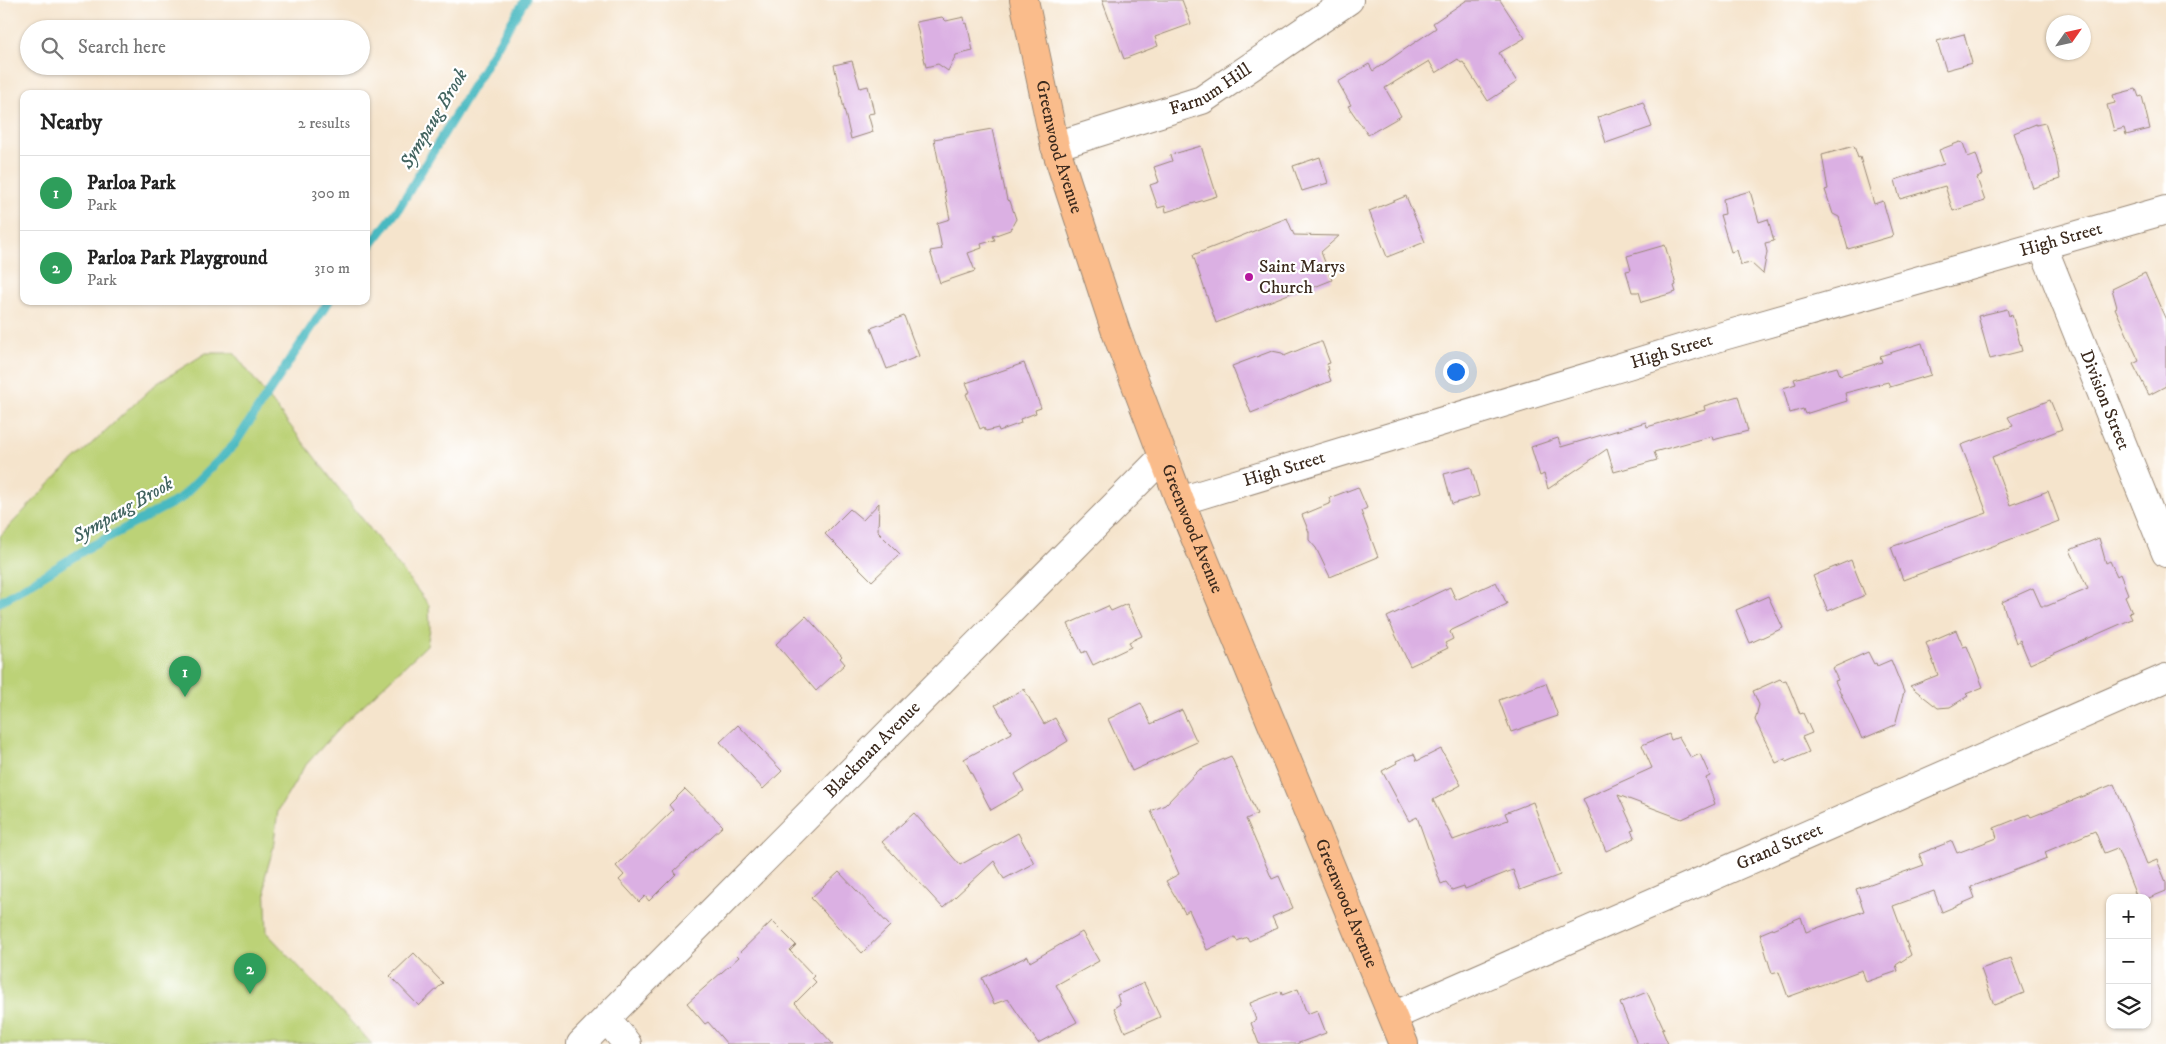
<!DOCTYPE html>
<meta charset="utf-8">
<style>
body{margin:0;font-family:"IM FELL DW Pica",serif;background:#f2f2f2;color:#222}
.controls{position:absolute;right:15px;bottom:15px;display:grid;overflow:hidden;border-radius:10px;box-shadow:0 1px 4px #0004}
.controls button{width:45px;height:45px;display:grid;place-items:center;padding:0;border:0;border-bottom:1px solid #e0e0e0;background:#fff;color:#222;font:25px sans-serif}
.compass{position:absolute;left:2046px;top:15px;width:45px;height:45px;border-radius:50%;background:#fff;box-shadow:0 1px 4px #0004;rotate:56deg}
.you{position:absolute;left:1455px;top:371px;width:18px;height:18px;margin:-12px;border:4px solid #fff;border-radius:50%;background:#1a73e8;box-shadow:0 0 0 8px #1a73e833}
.badge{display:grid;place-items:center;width:32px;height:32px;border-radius:50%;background:#111827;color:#fff;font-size:16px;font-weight:700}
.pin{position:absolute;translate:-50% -41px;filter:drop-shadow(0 1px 2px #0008)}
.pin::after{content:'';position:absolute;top:26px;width:18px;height:15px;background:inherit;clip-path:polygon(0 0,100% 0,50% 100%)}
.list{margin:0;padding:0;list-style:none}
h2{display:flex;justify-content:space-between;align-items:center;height:65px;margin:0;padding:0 20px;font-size:21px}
h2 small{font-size:16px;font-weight:400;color:#767676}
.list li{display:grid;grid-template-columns:32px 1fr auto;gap:15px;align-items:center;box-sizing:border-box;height:75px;padding:0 20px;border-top:1px solid #e0e0e0}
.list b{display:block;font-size:19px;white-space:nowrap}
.list p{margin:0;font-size:16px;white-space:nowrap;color:#767676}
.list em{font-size:16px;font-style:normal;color:#767676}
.icon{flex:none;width:28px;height:28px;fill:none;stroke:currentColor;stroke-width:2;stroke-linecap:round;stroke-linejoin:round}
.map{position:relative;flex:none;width:2166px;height:1044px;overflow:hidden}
.search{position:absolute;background:#fff;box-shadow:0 1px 4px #0004;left:20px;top:20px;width:350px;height:55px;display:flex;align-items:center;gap:12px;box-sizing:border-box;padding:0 18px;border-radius:28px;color:#767676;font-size:19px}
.panel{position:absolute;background:#fff;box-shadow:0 1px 4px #0004;left:20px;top:90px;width:350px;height:215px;border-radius:10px}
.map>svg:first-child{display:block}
.green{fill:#bcd277;stroke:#7c7e4a}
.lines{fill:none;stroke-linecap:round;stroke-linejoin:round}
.stream{stroke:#4ab9c1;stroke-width:9}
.building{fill:#dbb0e3}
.minor-casing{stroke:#988775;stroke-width:30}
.major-casing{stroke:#988775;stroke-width:30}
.minor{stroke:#fff;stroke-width:28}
.major{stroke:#fabc8b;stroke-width:28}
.poi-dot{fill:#b5179e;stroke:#fff;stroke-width:2}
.labels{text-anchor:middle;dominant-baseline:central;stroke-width:4.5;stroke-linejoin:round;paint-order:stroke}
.street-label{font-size:18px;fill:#3b2a1e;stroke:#fff}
.poi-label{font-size:18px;fill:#3b2a1e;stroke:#fff;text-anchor:start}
.water-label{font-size:19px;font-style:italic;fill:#41635f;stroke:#fff}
</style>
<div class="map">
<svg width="2166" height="1044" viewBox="0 0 2166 1044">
<rect width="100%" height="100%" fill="#fff"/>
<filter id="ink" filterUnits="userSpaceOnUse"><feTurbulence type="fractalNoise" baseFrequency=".02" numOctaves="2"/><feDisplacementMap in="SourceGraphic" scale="10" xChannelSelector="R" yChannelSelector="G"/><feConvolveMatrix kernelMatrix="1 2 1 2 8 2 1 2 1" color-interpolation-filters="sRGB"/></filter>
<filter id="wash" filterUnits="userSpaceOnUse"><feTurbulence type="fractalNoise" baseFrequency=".0096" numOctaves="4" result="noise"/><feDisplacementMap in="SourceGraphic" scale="20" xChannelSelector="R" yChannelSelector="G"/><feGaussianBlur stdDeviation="1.12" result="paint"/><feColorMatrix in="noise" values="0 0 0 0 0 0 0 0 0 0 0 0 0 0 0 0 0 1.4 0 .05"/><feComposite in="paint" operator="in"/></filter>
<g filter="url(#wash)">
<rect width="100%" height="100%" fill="#f5e4cc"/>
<path class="green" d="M206 353H234L429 605 430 629 427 645 343 724 304 767 278 811 273 849 265 877 267 933 372 1044H0V536L61 472 156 384Z"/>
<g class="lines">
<path class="stream" d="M366 251 397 211 525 0
M0 602 88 548 180 499 234 445 329 301"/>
</g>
<g id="blocks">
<path class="building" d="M1102 0H1182L1191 24 1155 37 1158 46 1124 59Z
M1467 0H1500L1525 38 1499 53 1517 82 1488 101 1463 62 1461 63 1458 59 1436 73 1429 61 1385 88 1401 116 1368 135 1348 106 1351 105 1338 82 1369 64 1373 71 1436 28 1433 23Z
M942 17 946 21 964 17 965 24 967 23 973 51 956 55 948 71 938 64 926 67 916 22Z
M1964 34 1972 63 1946 70 1937 41Z
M852 61 860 88 868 86 874 113 868 114 873 132 851 139 834 65Z
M2136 89 2139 97 2142 96 2150 129 2126 135 2124 128 2114 131 2107 105 2115 103 2113 95Z
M1643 102 1652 127 1606 143 1598 117Z
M2045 123 2056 156 2060 179 2033 188 2014 133 2036 124V125Z
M992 129 1007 200 1010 201 1016 219 1010 230 993 236 995 240 981 244 982 248 968 253 975 271 940 283 930 251 942 249 937 223 950 219 934 139Z
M1960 142 1963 143 1968 157 1976 154 1983 175 1977 178 1985 201 1953 211 1945 186 1900 199 1895 180 1944 164 1939 150Z
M1201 146 1217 196 1166 212 1165 206 1158 208 1150 185 1159 182 1154 167 1172 161 1170 155Z
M1854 146 1858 158 1860 157 1874 204 1883 201 1893 236 1848 249 1839 217 1833 214 1825 190 1828 189 1822 155Z
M1320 157 1328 183 1302 191 1293 166Z
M1750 191 1759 222 1768 219 1774 241 1765 243 1767 252 1763 274 1751 263 1741 265 1737 250 1731 252 1720 215 1725 214 1723 199Z
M1406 196 1425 242 1387 257 1369 211Z
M1287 218 1294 235 1339 236 1321 252 1332 280 1312 288 1311 285 1216 323 1193 255Z
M1665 245 1676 285 1674 286 1676 292 1642 302 1639 292H1632L1626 271 1631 270 1627 256Z
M2145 273 2166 320V386L2149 395 2133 364 2139 361 2115 308 2117 307 2112 289Z
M2007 309 2009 316 2012 315 2013 318 2022 351 1990 359 1978 316Z
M904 316 919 356 887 369 871 328Z
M1318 342H1322L1330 363 1327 364 1329 370H1327L1331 381 1251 413 1232 366 1272 351 1282 353 1284 356Z
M1922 343 1931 375 1890 387 1888 382 1845 393 1847 401 1805 414 1803 409 1790 413 1783 388 1796 384 1794 379 1837 367 1840 375 1882 362 1880 356Z
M1024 363 1041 408 1035 410 1036 413 1020 419 1021 423 999 431 998 428 986 431 984 427 980 429 966 394 970 392 966 383Z
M1738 396 1748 431 1713 440 1712 436 1654 452 1657 460 1614 472 1607 449 1548 489 1544 474 1540 476 1531 447 1558 438 1561 447 1646 422 1647 427 1705 410 1704 406Z
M2050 400 2062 429 1992 457 2010 505 2048 491 2059 521 1903 580 1891 547 1987 513 1961 445 2013 426 2008 417Z
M1471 467 1479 496 1452 504 1444 474Z
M1358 487 1367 508 1361 511 1378 557 1330 577 1316 548 1309 540V532L1302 515 1331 503 1329 498Z
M879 503 878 532 900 554 872 581 825 534 850 509 863 520Z
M2099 538 2106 563 2110 561 2117 576 2120 574 2128 594 2125 596 2132 612 2129 613 2132 619 2030 664 2020 640 2016 643 2002 602 2033 588 2041 606H2047L2088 589 2070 550Z
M1851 560 1865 595 1828 611 1813 576Z
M1496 582 1507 604 1452 630 1450 632 1453 639 1445 643 1448 648 1410 666 1387 617 1450 587 1456 600Z
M1768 596 1783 628 1750 643 1736 610Z
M1127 604 1142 636 1129 642 1131 647 1093 665 1086 651 1082 653 1068 624 1108 606 1111 611Z
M806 616 842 656 840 658 845 664 816 691 776 644Z
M1956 630 1963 647 1967 646 1983 687 1966 694 1968 696 1950 707 1938 708 1910 686 1938 675 1926 643Z
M1868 652 1874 664 1876 663 1877 666 1891 660 1904 692 1895 725 1862 739 1835 681 1838 680 1832 668Z
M1780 679 1782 681 1786 680 1800 714 1803 713 1812 733 1802 737 1809 752 1786 762 1785 759 1776 763 1755 720 1759 705 1753 691Z
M1546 683 1558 716 1511 732 1499 700Z
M1024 689 1044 724 1055 718 1068 741 1015 774 1024 791 991 810 964 759 1012 733 995 705Z
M1141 703 1151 724 1182 710 1197 742 1132 771 1108 719Z
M738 725 782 771 763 789 720 742Z
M1669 734 1671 740 1679 737 1691 758 1700 754 1710 776 1706 778 1715 804 1682 819 1618 795 1634 830 1631 831 1635 838 1606 851 1583 799 1652 768 1642 745Z
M1441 749 1461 785 1433 800 1453 840 1508 820 1505 813 1533 802 1560 875 1520 890 1513 870 1465 889 1464 886 1452 890 1446 882 1441 884 1417 817 1409 821 1382 771 1397 763 1396 761 1410 755 1414 754 1417 761Z
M1231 756 1257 814 1246 819 1272 879 1279 876 1293 908 1272 917 1277 928 1249 941 1247 937 1237 941 1235 937 1207 950 1189 910 1185 913 1166 881 1179 874 1151 811 1165 805 1199 770Z
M2114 784 2147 864 2157 860 2166 882V891L2149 898H2137L2117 848 2104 853 2095 831 2045 852 2047 858 1971 887 1975 898 1942 912 1934 891 1893 906 1911 955 1896 965 1898 971 1866 982 1862 970 1788 997 1779 972 1772 974 1760 934 1801 917 1806 932 1864 911 1856 889 1924 865 1919 854 1952 841 1957 853 1997 838 1994 828 2029 814 2031 817Z
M685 789 723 826 674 871 676 874 649 901 645 896 639 902 619 880 624 875 616 866 673 810 669 805Z
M914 813 960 865 1018 833 1034 863 1004 879 994 861 943 908 882 842Z
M839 872 890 926 862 953 811 898Z
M772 921 796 945 790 951 814 976 812 978 816 982 795 1003 833 1044H727L708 1022 705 1024 687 1003 739 957 737 955Z
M1082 932 1099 961 1056 985 1077 1022 1038 1043 1008 999 994 1004 982 978 1028 956 1030 962Z
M414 953 443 983 419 1006 390 976Z
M2011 958 2024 993 1994 1005 1981 969Z
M1144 983 1160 1017 1125 1032 1114 1008 1120 1004 1117 995Z
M1298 989 1307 1014 1317 1010 1326 1033 1296 1044H1259L1251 1023 1256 1020 1250 1003 1281 991 1282 995Z
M1647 992 1664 1029 1662 1030 1668 1044H1637L1620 1003Z"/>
</g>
</g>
<g filter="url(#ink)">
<use href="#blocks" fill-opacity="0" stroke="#988775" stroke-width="1"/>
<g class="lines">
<defs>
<g id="minor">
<path id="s1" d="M1055 146 1202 100 1349 0"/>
<path id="s2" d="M2043 247 2166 553"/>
<path id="s3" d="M1180 501 1723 336 2166 210"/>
<path id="s4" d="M1393 1016 2166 678"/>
<path d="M607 1019 627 1044"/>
<path id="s5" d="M581 1044 1164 456"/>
</g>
<g id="major">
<path id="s6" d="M1024 0 1055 146 1116 332 1180 501 1404 1044"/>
</g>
</defs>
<use href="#minor" class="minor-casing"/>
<use href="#major" class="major-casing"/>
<use href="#minor" class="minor"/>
<use href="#major" class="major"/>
</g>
</g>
<circle class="poi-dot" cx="1249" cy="277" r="5"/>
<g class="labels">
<g class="street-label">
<text stroke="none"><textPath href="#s1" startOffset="166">Farnum Hill</textPath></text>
<text stroke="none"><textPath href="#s6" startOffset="151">Greenwood Avenue</textPath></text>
<text stroke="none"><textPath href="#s3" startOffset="919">High Street</textPath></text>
<text stroke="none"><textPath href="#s3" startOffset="514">High Street</textPath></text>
<text stroke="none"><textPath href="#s2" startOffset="165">Division Street</textPath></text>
<text stroke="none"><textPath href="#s3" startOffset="109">High Street</textPath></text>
<text stroke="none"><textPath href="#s6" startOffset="556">Greenwood Avenue</textPath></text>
<text stroke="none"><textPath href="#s5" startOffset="414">Blackman Avenue</textPath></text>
<text stroke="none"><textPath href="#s4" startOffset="422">Grand Street</textPath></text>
<text stroke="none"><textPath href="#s6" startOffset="961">Greenwood Avenue</textPath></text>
</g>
<g class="poi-label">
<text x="1259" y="267">Saint Marys<tspan x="1259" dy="21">Church</tspan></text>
</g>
<g class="water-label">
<text transform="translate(434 119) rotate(-59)">Sympaug Brook</text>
<text transform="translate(123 510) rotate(-30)">Sympaug Brook</text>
</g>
</g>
</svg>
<div class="controls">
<button>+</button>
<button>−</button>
<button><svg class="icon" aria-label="layers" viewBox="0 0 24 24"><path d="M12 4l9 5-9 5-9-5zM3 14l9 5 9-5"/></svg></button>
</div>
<svg class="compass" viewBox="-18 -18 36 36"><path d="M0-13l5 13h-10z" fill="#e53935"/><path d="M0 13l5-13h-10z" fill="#767676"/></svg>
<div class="you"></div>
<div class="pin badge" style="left:185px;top:697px;background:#2e9e5b">1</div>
<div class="pin badge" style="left:250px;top:994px;background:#2e9e5b">2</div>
<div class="search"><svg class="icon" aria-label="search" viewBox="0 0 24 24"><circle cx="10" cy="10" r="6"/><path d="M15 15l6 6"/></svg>Search here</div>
<section class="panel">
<h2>Nearby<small>2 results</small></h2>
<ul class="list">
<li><span class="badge" style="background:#2e9e5b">1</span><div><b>Parloa Park</b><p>Park</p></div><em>300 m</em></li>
<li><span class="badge" style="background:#2e9e5b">2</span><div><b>Parloa Park Playground</b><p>Park</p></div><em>310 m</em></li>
</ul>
</section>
</div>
